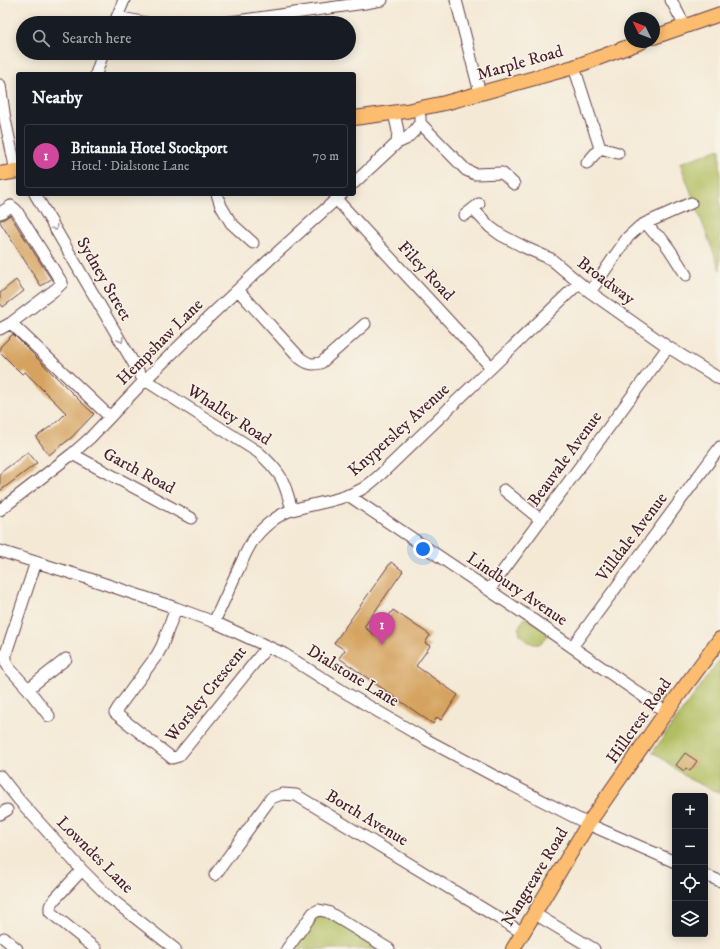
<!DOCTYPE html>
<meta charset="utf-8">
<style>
body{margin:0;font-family:"IM FELL DW Pica",serif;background:#20242c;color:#f1f3f6}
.controls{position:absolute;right:12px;bottom:12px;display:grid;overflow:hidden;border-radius:4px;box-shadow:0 2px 10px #0003}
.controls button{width:36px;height:36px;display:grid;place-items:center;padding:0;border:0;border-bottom:1px solid #363941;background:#171b24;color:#f1f3f6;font:20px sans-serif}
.compass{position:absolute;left:624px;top:12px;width:36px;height:36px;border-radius:50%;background:#171b24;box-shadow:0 2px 10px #0003;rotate:313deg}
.you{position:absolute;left:423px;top:549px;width:14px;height:14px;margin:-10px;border:3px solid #fff;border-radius:50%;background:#1a73e8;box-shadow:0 0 0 6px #1a73e833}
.badge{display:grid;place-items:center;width:26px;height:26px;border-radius:50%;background:#1f6fb2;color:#fff;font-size:13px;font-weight:700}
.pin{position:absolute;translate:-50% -33px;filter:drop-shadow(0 1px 2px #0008)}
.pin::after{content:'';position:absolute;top:21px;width:14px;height:12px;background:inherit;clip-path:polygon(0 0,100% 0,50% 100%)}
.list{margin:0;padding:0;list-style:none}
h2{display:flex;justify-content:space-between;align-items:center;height:52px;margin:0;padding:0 16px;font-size:17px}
h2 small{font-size:13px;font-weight:400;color:#9ea1a6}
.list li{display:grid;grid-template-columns:26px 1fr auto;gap:12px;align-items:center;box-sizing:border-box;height:64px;margin:0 8px 8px;padding:0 8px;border:1px solid #363941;border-radius:4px}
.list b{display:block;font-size:15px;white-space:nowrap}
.list p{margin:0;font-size:13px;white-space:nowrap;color:#9ea1a6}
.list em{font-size:13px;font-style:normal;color:#9ea1a6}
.icon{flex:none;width:22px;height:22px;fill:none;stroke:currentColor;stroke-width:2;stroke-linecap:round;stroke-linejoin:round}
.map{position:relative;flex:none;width:720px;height:949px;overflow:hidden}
.search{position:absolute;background:#171b24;box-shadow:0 2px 10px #0003;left:16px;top:16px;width:340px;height:44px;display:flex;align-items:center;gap:10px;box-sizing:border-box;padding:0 14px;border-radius:22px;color:#9ea1a6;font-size:15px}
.panel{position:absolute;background:#171b24;box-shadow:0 2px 10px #0003;left:16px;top:72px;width:340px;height:124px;border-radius:4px}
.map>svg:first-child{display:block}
.green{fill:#b1be61;stroke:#7e6e46}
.building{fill:#d5a35f}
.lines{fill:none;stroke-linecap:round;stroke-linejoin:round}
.minor-casing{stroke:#643d44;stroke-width:13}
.major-casing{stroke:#643d44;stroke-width:16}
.minor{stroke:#fff;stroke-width:11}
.major{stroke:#fcbd6f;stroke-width:14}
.oneway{stroke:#ae9aa0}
.labels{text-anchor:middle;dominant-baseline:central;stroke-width:3;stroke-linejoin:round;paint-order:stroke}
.street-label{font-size:17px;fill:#4a1f2b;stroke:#f7f3e8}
</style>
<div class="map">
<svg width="720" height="949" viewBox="0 0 720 949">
<rect width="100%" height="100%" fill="#f7f3e8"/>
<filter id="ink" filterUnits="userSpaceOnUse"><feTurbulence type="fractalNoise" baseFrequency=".025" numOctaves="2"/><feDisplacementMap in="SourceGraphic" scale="8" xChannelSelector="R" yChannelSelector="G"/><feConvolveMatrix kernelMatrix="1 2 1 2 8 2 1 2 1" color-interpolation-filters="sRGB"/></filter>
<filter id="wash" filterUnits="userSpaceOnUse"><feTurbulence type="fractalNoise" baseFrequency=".012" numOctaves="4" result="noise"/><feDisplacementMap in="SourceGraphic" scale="16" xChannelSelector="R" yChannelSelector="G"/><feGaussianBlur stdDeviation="0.9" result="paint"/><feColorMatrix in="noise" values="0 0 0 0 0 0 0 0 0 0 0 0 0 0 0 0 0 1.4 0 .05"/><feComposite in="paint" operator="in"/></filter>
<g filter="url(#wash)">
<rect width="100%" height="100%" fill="#f4e9d5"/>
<path class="green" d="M720 149V270L680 163Z
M527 616 550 632C547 636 543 642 539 644 532 646 519 637 519 630 518 625 524 620 527 616Z
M720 659V793L689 779 656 754 652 753Z
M319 910 389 949H287Z"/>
<g id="blocks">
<path class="building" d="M10 215 51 279 41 286 0 222V220L4 219Z
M16 280 24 291 3 307 0 303V293Z
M13 334 79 400 94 414 71 438 49 455 36 437 58 421 66 413 25 372 22 374 0 352V347Z
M28 452 37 463 0 491V473Z
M391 562 403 571 364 627 375 635 393 610 430 635 425 643 430 646 416 666 458 695 441 720 437 717 433 724 339 658 345 650 334 643Z
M685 753 697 761 690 771 686 768 684 771 676 765Z"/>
</g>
</g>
<g filter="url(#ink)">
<use href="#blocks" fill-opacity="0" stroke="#643d44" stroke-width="1"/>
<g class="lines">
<defs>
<path id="minor" d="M456 0 480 93
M671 0 685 26
M117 17 147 23
M115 22 124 0
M223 23 365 3 382 0
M574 67 600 148
M96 74 103 53
M0 85 5 119 16 171
M394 113 398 131 397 143
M420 123 466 170 475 174 502 173 514 184
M587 163 600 148 618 153
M354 183 397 143 406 139 415 130 420 123V117
M35 194 141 376 145 380 258 452C266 459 274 467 280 476 286 486 289 499 292 510
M217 194 221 206 231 223 253 243
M336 199 491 367
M473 209 490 227 501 235 524 247 551 259 590 292 668 347 720 379
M0 213 11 206 16 210 62 283 56 289 11 323 0 329
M465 215 479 204
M646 223 654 233 662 239 670 250 686 275
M238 290 300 358C308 364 311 365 321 363L365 324
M590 292 628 237 639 227 646 223 691 203
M11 323 110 417
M72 454 191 518
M504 490 541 520
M348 495 526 615 666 712
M0 510 72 454 90 438 145 380 209 317 269 260 342 194
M0 551 87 578 176 608 214 622 284 654 341 690 427 740 498 778 588 824 675 862
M36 562 6 653V663L9 668 28 689 49 716
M489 590 668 347
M176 608 162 646 157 655 118 708 115 713 172 758 179 756 267 647
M214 622C222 605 229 589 237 572 242 562 246 551 252 542 260 529 278 514 292 510 315 503 340 501 362 489 369 485 375 479 381 474L579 283
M572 647 720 447
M28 689 66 659
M0 776 19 800 82 870 110 898 175 949
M0 814 7 810
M82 870 55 899 50 906V912L96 949
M215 875 271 798 282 794 296 795 523 933
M705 875 720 881
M535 914 594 949
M4 938 17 949
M287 949 313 913 319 910 328 912 389 949"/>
<path id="major" d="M654 37 720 14
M354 118 406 111 445 103 574 67 641 42
M0 174 18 171
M513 949 588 824 666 712 720 639"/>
</defs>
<use href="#minor" class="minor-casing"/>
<use href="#major" class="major-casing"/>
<use href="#minor" class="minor"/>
<use href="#major" class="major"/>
</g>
<defs><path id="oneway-chevron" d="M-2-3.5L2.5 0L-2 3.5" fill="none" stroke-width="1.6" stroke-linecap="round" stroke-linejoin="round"/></defs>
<g class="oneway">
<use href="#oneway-chevron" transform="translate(55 228) rotate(59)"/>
<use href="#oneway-chevron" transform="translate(121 340) rotate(60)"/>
</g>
</g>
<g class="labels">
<g class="street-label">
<text transform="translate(520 63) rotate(-16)">Marple Road</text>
<text transform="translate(426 271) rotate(47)">Filey Road</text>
<text transform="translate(104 279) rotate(60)">Sydney Street</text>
<text transform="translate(606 281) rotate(37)">Broadway</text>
<text transform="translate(160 342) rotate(-45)">Hempshaw Lane</text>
<text transform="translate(229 415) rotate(33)">Whalley Road</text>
<text transform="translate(399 430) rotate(-42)">Knypersley Avenue</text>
<text transform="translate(565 459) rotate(-54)">Beauvale Avenue</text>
<text transform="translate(139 471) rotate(28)">Garth Road</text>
<text transform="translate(632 537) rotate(-53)">Villdale Avenue</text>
<text transform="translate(517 589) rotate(34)">Lindbury Avenue</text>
<text transform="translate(353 676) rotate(31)">Dialstone Lane</text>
<text transform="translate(206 694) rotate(-51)">Worsley Crescent</text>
<text transform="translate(639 721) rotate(-55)">Hillcrest Road</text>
<text transform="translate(367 818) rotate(31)">Borth Avenue</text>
<text transform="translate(95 855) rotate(45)">Lowndes Lane</text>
<text transform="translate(535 877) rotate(-59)">Nangreave Road</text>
</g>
</g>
</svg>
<div class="controls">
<button>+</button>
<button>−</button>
<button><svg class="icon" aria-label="locate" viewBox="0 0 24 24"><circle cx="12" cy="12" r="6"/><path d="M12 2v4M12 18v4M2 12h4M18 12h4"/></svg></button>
<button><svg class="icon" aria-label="layers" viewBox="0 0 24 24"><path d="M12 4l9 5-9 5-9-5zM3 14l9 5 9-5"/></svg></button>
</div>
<svg class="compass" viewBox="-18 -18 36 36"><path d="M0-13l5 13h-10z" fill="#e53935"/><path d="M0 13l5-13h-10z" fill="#9ea1a6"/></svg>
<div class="you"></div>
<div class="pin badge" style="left:382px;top:645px;background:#d1479c">1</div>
<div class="search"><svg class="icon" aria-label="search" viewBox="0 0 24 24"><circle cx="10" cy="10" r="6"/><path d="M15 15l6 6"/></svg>Search here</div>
<section class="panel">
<h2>Nearby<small></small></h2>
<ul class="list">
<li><span class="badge" style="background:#d1479c">1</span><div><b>Britannia Hotel Stockport</b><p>Hotel · Dialstone Lane</p></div><em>70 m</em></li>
</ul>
</section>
</div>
